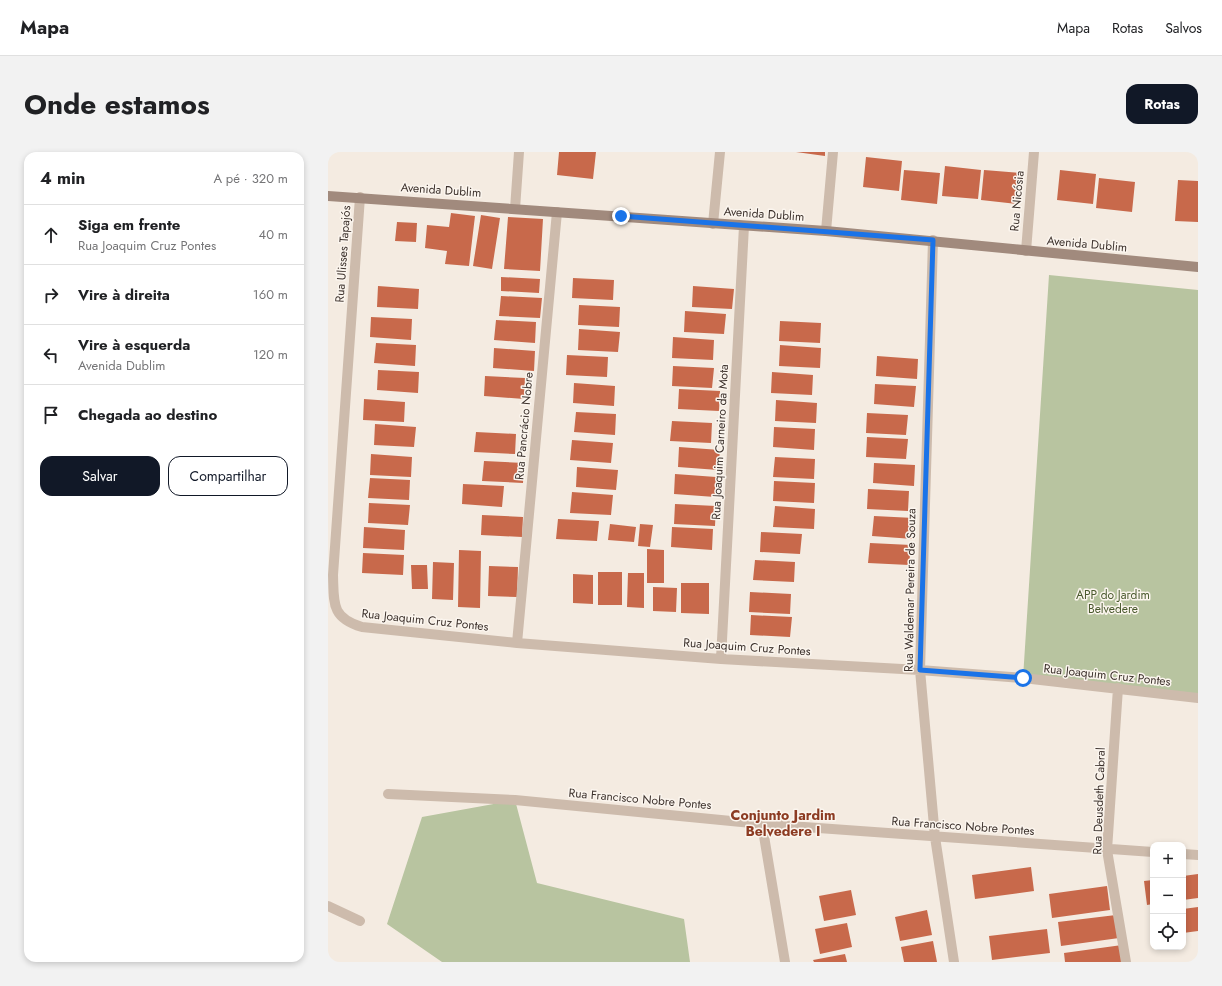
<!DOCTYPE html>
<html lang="pt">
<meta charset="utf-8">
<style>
body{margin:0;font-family:Jost,sans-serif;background:#f2f2f2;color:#202124}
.controls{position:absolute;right:12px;bottom:12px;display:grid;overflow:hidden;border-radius:8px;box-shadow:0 2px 6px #0003}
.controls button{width:36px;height:36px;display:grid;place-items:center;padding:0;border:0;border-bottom:1px solid #e0e0e0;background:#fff;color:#202124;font:20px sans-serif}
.stop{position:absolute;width:12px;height:12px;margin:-9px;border:3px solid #1a73e8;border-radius:50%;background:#fff}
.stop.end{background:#1a73e8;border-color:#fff;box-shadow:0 1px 4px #0008}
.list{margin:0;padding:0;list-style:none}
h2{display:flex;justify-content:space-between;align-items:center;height:52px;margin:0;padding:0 16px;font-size:17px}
h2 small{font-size:13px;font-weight:400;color:#757577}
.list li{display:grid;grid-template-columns:26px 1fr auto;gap:12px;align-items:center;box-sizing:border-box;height:60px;padding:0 16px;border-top:1px solid #e0e0e0}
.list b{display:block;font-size:15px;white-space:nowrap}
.list p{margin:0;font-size:13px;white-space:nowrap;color:#757577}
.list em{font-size:13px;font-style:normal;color:#757577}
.actions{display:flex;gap:8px;padding:12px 16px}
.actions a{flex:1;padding:9px 0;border:1px solid #111827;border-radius:12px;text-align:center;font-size:14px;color:#111827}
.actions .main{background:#111827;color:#fff}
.icon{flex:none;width:22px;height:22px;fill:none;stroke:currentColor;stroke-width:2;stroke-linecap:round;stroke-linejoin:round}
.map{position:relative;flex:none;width:870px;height:810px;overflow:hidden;border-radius:12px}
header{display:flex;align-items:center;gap:24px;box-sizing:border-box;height:56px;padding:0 20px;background:#fff;border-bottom:1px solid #e0e0e0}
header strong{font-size:19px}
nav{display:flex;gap:22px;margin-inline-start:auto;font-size:14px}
.intro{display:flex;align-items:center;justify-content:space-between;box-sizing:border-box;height:96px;padding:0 24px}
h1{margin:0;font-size:28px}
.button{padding:10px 18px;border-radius:12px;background:#111827;color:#fff;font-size:14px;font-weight:700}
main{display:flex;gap:24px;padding:0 24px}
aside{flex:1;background:#fff;border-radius:12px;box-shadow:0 2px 6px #0003}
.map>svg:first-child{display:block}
.green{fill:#b8c4a0}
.building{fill:#c8694b}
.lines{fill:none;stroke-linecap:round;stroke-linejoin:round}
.street{stroke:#cdbbac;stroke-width:10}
.secondary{stroke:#a18a7d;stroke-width:10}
.route{stroke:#1a73e8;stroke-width:5}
.labels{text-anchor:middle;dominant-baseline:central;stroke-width:3;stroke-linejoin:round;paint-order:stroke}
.street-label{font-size:12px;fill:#3b302b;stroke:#fbf5ee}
.park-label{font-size:12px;fill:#4a5a2e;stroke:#fbf5ee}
.quarter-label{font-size:14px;font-weight:bold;fill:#8c3b22;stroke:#fbf5ee}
</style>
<header>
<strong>Mapa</strong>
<nav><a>Mapa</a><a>Rotas</a><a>Salvos</a></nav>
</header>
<div class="intro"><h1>Onde estamos</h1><a class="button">Rotas</a></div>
<main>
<aside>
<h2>4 min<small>A pé · 320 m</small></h2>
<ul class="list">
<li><svg class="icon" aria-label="ahead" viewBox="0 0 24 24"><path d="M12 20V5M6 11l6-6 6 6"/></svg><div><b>Siga em frente</b><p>Rua Joaquim Cruz Pontes</p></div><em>40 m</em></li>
<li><svg class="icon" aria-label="right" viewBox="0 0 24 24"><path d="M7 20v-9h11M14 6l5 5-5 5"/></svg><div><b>Vire à direita</b></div><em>160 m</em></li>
<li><svg class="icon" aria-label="left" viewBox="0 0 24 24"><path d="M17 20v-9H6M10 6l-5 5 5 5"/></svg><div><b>Vire à esquerda</b><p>Avenida Dublim</p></div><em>120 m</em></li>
<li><svg class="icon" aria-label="arrive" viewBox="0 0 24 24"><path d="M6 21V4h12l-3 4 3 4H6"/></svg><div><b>Chegada ao destino</b></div></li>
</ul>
<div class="actions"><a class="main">Salvar</a><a>Compartilhar</a></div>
</aside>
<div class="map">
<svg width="870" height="810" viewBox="0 0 870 810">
<rect width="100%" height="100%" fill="#f4ebe1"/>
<path class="green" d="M721 123 870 138V547L695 526Z
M187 648 209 731 356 767 362 810H114L59 772 94 665Z"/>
<path class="building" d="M231 0H268L265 27 229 23Z
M468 0H497V4Z
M538 5 574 9 571 39 535 35Z
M617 14 653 18 650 47 614 44Z
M576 18 612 21 609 52 573 48Z
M656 18 692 21 689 52 653 48Z
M732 18 768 22 765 52 729 48Z
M771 26 807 30 804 60 768 56Z
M850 28 870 29V70L847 69Z
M123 61 147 64 141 114 117 112 119 99 97 96 99 73 121 75Z
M153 63 172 66 164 117 145 114Z
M180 65 215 67 212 119 176 117Z
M69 70 89 71 88 90 67 89Z
M173 125 212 127 211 141 173 139Z
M245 126 286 128 285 148 244 146Z
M50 134 91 137 90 157 49 155Z
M365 134 406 137 404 157 364 155Z
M173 144 214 146 212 166 171 164Z
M251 153 292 155 291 175 250 173Z
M357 159 398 162 396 182 356 180Z
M43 165 84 167 83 188 42 185Z
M168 168 208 170 207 191 166 188Z
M452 169 493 171 492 191 451 189Z
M251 177 292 180 290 200 250 198Z
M345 185 386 188 385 208 344 206Z
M48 191 88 193 87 214 46 211Z
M452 193 493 196 492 216 451 214Z
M166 196 207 199 206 219 165 216Z
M239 203 280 205 279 225 238 223Z
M549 204 590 207 589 227 548 224Z
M345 214 386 216 384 236 344 234Z
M50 218 91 220 90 241 49 238Z
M444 220 485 223 484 243 443 241Z
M157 224 197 226 196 247 156 244Z
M246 231 287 234 286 254 245 251Z
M547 232 588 234 586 255 546 252Z
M351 237 392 239 391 259 350 257Z
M36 247 77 250 76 270 35 268Z
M448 248 489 251 488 271 447 269Z
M248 260 288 262 287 283 246 280Z
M539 261 580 263 578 283 538 281Z
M344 269 384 271 383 291 342 289Z
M47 272 88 275 86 295 46 293Z
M446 275 487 277 486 298 445 295Z
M148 280 188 282 187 302 146 300Z
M539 285 580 287 578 307 538 305Z
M244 288 285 291 283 311 242 308Z
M351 295 392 298 390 318 350 315Z
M43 302 84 305 83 325 42 323Z
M447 305 487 307 486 327 445 325Z
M156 309 196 311 195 331 154 329Z
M546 311 587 313 586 334 545 331Z
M249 315 290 318 288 338 248 335Z
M347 322 388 325 387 345 346 342Z
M42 326 82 328 81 348 40 346Z
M446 329 487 331 486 351 445 349Z
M135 332 176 334 174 355 134 352Z
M540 337 581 339 580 359 539 357Z
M244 340 285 343 283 363 242 361Z
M41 351 82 353 80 373 40 371Z
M347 352 388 354 387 374 346 372Z
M447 354 487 357 486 377 445 375Z
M154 363 195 365 194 385 153 383Z
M546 364 586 366 585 387 544 384Z
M230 367 271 369 269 389 228 387Z
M282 372 308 375 306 390 280 388Z
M312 372 325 373 322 395 310 394Z
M36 375 77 378 76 398 35 396Z
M344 375 385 377 384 398 343 395Z
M433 380 474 382 472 402 432 400Z
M542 391 583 393 581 413 540 411Z
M319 397 336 398V431H319Z
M131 398 153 399 152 456 130 455Z
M35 401 76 403 75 423 34 421Z
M427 408 467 410 466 430 425 428Z
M105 410 126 411 125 448 104 447Z
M83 413H99L100 437H84Z
M161 414 190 415 189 445 160 444Z
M270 420H294V453H270Z
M300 421H316V456L299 455Z
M245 422 265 423V452L245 451Z
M353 431H381V462L353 461Z
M325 435 349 436 348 460 325 459Z
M422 440 463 442 462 462 421 460Z
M423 463 464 465 462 485 422 483Z
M703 715 706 739 647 747 644 723Z
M870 722V746L855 748V724Z
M825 728V752L819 753 816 729Z
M779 734 782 758 724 766 721 742Z
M523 738 528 763 496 769 491 744Z
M870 755V779L855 781V757Z
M599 758 604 783 572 789 567 765Z
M788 763 791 786 733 794 730 770Z
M519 771 524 795 492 802 487 777Z
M719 777 722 801 664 808 661 784Z
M605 789 609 810H576L573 795Z
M794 793 796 810H737L736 801Z
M517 802 519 810H486L485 808Z"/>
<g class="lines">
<path class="street" d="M32 45 5 423C6 451 3 466 34 475L189 491 393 507 592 518 695 526 870 546
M187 57 191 0
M385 72 392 0
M498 79 505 0
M605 88 592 518 607 685 626 810
M698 99 706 0
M189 491 229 60
M393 507 416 74
M790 536 779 698 798 810
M60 642 187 648 434 672 825 700
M434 672 457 810
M855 702 870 703
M0 754 32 769"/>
<path class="secondary" d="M0 44 498 79 870 115"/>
</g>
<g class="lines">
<path class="route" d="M293 64 605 88 592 518 695 526"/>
</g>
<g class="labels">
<g class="street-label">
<text transform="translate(113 38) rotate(4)">Avenida Dublim</text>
<text transform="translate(689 49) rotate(-85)">Rua Nicósia</text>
<text transform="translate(436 62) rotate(4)">Avenida Dublim</text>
<text transform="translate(759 92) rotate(5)">Avenida Dublim</text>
<text transform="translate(15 102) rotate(-86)">Rua Ulisses Tapajós</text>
<text transform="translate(196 274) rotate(-85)">Rua Pancrácio Nobre</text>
<text transform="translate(392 290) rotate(-87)">Rua Joaquim Carneiro da Mota</text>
<text transform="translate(582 438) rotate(-89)">Rua Waldemar Pereira de Souza</text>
<text transform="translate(97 468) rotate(6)">Rua Joaquim Cruz Pontes</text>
<text transform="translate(419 495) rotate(4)">Rua Joaquim Cruz Pontes</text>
<text transform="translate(779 523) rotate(6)">Rua Joaquim Cruz Pontes</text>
<text transform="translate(312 647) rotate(5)">Rua Francisco Nobre Pontes</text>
<text transform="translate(771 649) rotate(-88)">Rua Deusdeth Cabral</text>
<text transform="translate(635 674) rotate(4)">Rua Francisco Nobre Pontes</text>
</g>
<g class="park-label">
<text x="785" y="443">APP do Jardim<tspan x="785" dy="14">Belvedere</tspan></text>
</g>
<g class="quarter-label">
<text x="455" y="663">Conjunto Jardim<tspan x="455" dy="16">Belvedere I</tspan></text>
</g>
</g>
</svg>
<div class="controls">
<button>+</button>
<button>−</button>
<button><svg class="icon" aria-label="locate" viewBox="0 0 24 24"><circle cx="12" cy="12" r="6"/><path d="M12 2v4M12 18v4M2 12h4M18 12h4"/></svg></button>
</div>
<div class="stop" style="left:695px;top:526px"></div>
<div class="stop end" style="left:293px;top:64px"></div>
</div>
</main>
